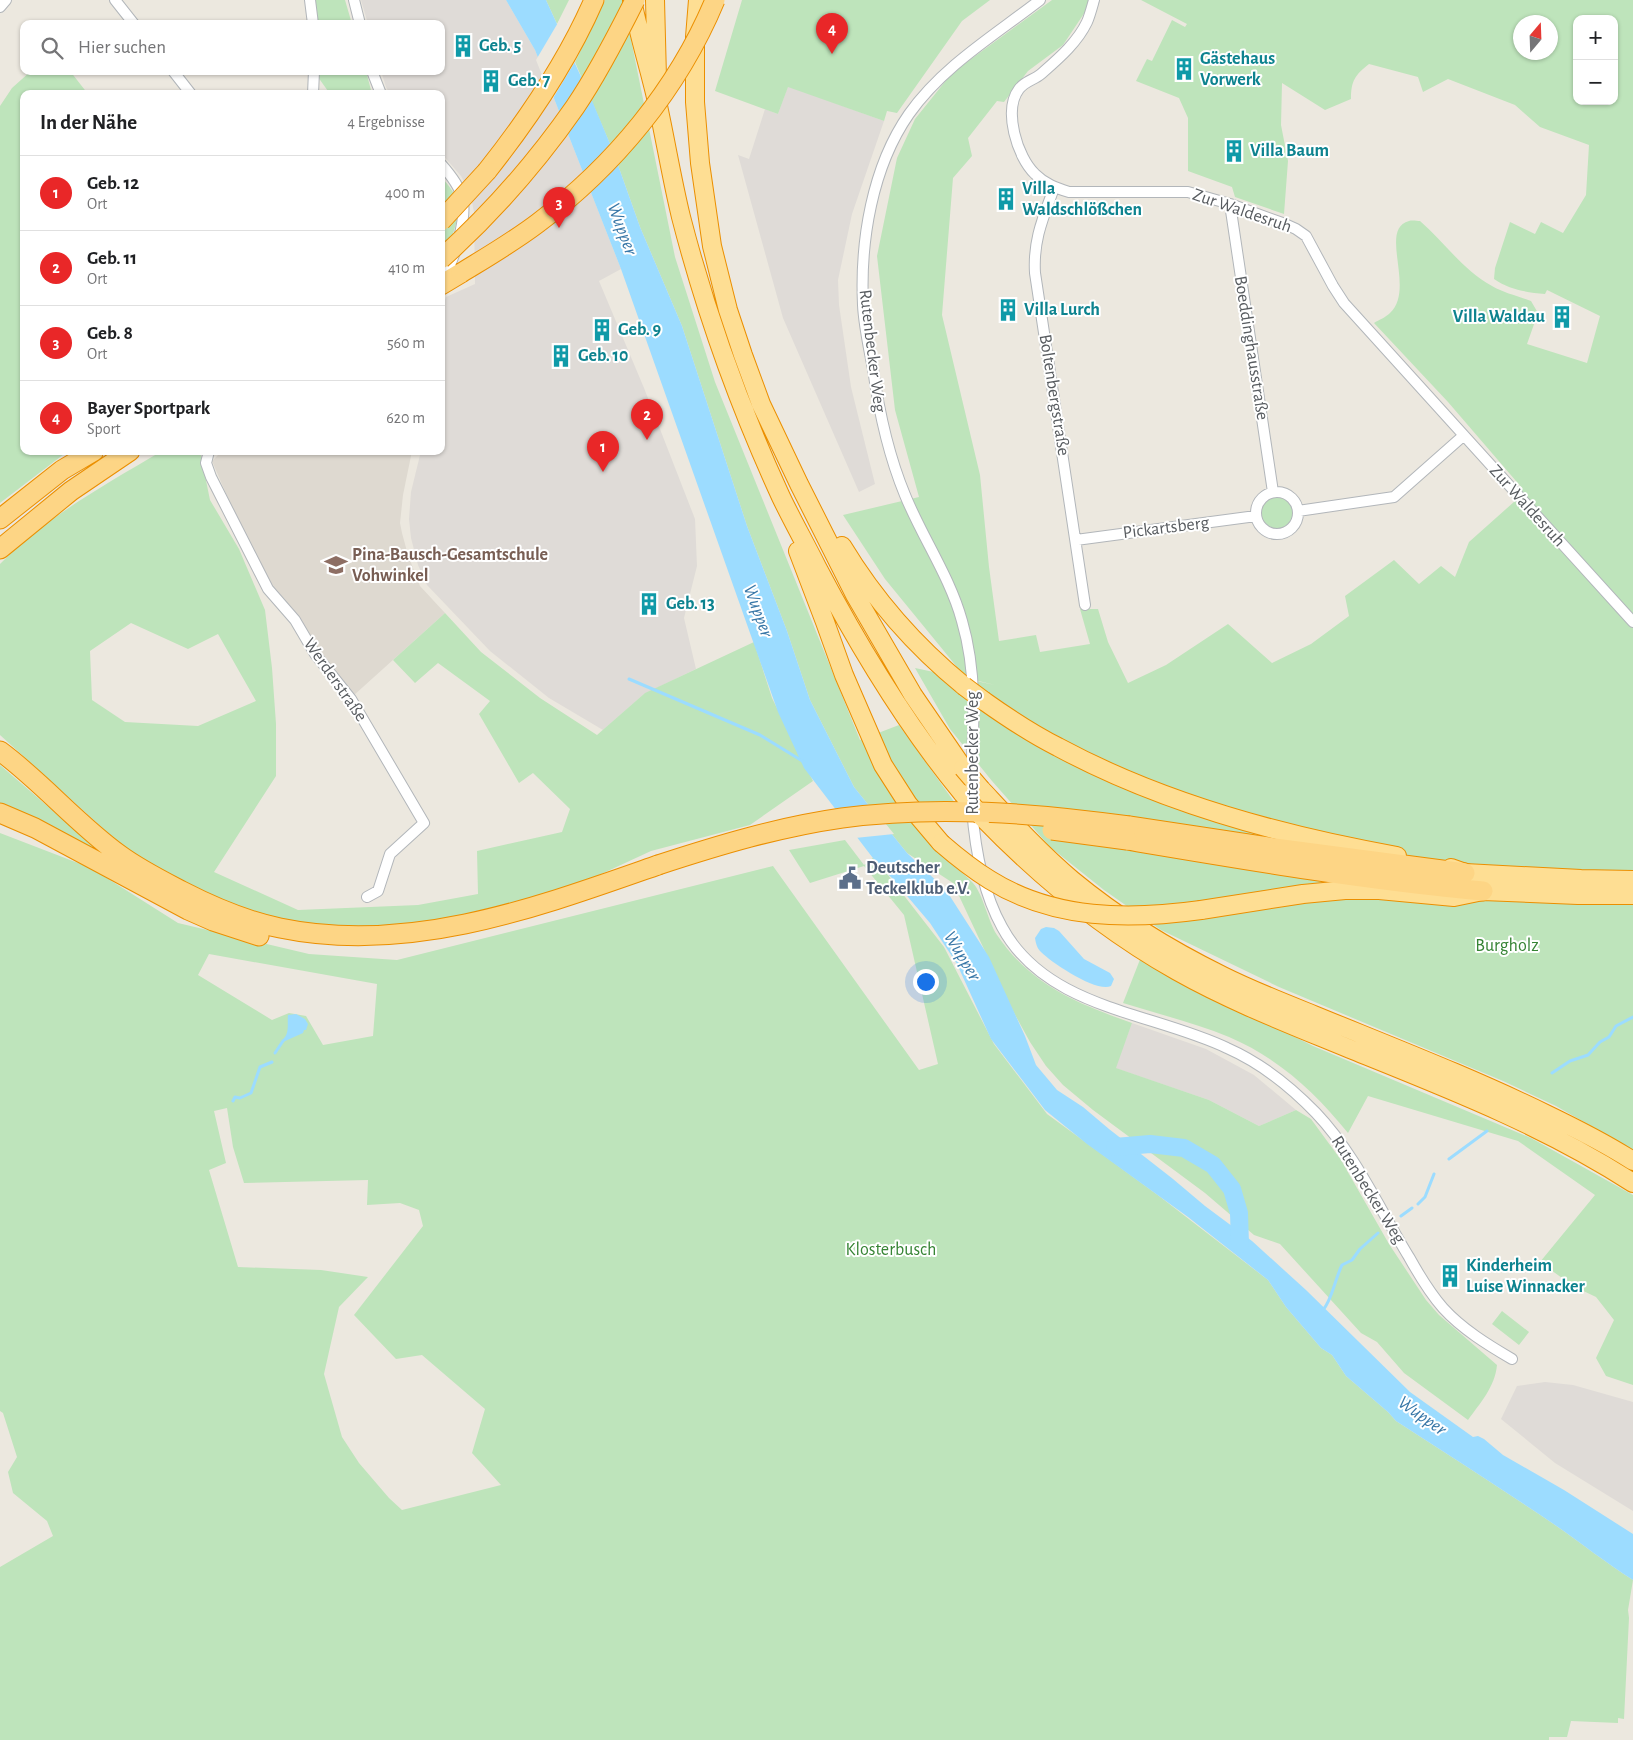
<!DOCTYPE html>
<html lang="de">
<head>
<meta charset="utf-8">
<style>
  body { margin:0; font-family:"Alegreya Sans",sans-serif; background:#f6f6f6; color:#202124 }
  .controls { position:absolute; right:15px; top:15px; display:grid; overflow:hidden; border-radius:10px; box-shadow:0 1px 4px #0004 }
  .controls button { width:45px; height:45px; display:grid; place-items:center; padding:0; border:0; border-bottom:1px solid #e0e0e0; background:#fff; color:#202124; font:25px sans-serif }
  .compass { position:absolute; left:1513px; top:15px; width:45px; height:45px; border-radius:50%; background:#fff; box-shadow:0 1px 4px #0004; rotate:19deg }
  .you { position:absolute; left:925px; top:981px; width:18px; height:18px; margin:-12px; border:4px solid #fff; border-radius:50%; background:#1a73e8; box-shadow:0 0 0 8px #1a73e833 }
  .badge { display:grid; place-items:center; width:32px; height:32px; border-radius:50%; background:#e92728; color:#fff; font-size:16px; font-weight:700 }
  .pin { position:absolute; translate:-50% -41px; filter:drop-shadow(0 1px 2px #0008) }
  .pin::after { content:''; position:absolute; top:26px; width:18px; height:15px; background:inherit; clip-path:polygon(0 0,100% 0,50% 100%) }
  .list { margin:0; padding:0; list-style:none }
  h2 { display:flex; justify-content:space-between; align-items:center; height:65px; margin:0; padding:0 20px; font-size:21px }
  h2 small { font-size:16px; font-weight:400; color:#757577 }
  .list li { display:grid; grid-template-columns:32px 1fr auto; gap:15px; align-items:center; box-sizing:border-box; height:75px; padding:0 20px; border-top:1px solid #e0e0e0 }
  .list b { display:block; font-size:19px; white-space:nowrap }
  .list p { margin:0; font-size:16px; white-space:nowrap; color:#757577 }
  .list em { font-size:16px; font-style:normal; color:#757577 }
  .icon { flex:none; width:28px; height:28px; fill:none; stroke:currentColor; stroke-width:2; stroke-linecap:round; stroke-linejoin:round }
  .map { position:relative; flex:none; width:1633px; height:1740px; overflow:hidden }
  .search { position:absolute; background:#fff; box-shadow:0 1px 4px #0004; left:20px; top:20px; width:425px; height:55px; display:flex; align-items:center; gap:12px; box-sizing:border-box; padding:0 18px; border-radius:10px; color:#757577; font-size:19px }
  .panel { position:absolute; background:#fff; box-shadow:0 1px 4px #0004; left:20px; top:90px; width:425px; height:365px; border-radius:10px }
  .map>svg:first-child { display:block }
</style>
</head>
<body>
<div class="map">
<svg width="1633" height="1740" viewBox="0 0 1633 1740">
  <rect width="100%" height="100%" fill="#ece8df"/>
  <path fill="#dfdbd7" d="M361,0H506L535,50L621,269L599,281L644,388L695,519L697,566L684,618L696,669L644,694L603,730L549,698L490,651L427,585L418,565L411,538L409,519L411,492L421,451H441V311L446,297L475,284L474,212L470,192L461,176L441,153V94H390L386,87L381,71H441V24H368Z
    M788,86L884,121L852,214L838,280L839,305L851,387L875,484L859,492L783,318L738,155L749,159L765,109L778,114Z
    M1132,1023L1206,1049L1254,1075L1296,1110L1259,1126L1209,1100L1115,1068Z
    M1545,1382L1573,1385L1633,1402V1511L1555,1463L1501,1419L1517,1386Z"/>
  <path fill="#ded9d0" d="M222,451H412L403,495L400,523L402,533L408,555L420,586L445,613L353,696L275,592L252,546L242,531L212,461Z"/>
  <path fill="#bee4bb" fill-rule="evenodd" d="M314,0H345L352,24H317Z
    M546,0H569L557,24Z
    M605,0H623L675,257L715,382L860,740L899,725L955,803L901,805C912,820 923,837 936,850C947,862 962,871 973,883C983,894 988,921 997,935C1032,986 1076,1003 1132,1023L1116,1068L1209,1100L1259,1126L1296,1110L1311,1119L1341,1160L1389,1244L1426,1300L1439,1315L1497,1365C1495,1387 1480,1403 1468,1420L1404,1373L1377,1342L1361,1333L1280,1244L1254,1235L1205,1193L1093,1110L1063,1085L1046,1066L1030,1042L1013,1011L953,883L907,853L854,787L810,700L787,631L747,526L682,326L640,227L613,151L575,62Z
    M742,0H990L962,21L897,113L887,111L884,121L788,87L778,114L715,91Z
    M1052,0H1089L1085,12L1063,45L1028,71L1004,102L997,101L968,138L972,156L953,178L942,315L980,475L989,567L999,641L1036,635L1040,652L1090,644L1080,609H1098L1108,642L1128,683L1166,665L1228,624L1272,663L1311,644L1349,616L1345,596L1394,560L1419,584L1441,566L1455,577L1469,542L1515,501L1522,488L1448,402L1374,323C1379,320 1386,317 1390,313C1416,289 1378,229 1409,221C1412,220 1417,221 1420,221C1444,242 1463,270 1492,286C1504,293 1518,296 1531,301L1538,313L1527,344L1587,363L1600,316L1547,290L1545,294C1526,292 1510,290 1494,279L1495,268L1510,222L1535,234L1541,222L1563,233L1586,195L1589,145L1540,127L1515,105L1448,79L1423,92L1418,77L1369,64C1355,75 1351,81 1351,99L1325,110L1282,83L1281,125L1288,161L1284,214L1235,197L1232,187L1188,171V118L1179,98L1136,81L1147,59L1152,61L1172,20L1185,27L1187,24L1141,0H1633V1150L1556,1106L1503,1081L1279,987L1161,930L1104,890L1050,847L992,781L950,729L915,668L995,685L966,678L885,579L843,515L919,497L895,410L877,256L897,158L915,119L952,73ZM1577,19H1614V101H1577ZM1520,22H1550V52H1520Z
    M31,71H70L88,94H24V451H68L0,503V106L12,88Z
    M318,71H366L372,94H330L318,77Z
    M441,176C447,184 458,196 459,206C460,218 446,254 441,267Z
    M162,451H200L210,500L239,549L265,610L272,668L276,724V776L214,872L298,910L418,905L478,894L477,851L562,832L570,809L533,773L519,783L479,714L490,701L438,663L415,683L393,660L445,613L481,652L540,698L597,735L645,693L754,642L772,698L813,781L750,825L651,851L571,888L456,919L361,933L278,922L202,893L155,872L108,833L0,735V564C46,517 106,484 162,451ZM131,623L188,649L218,634L256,701L198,726L125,722L92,700L90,651Z
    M1261 513a16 16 0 1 1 32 0a16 16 0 1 1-32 0Z
    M0,765L111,861L0,808Z
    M0,833L91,868L178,923L309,954L397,960L773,866L919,1070L938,1064L904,915L864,866L810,883L789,850L845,840L864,865L874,857L944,947L994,1044L1047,1114L1159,1196L1268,1280L1286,1307L1321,1348L1332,1355L1346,1376L1388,1412L1396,1421C1449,1455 1503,1490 1555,1525C1581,1543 1606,1563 1633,1580L1628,1610L1629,1618L1624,1719L1618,1718V1723L1571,1721L1567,1737H1549V1740H0V1567L53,1536L47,1521L13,1493L8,1472L17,1457L3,1413L0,1411ZM209,954L377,984L373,1036L323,1045L306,1016L289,1013L272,1020L198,975ZM227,1108L233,1147L244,1183L368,1180L367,1205L400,1203L419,1210L423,1226L354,1315L396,1359L422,1355L485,1409L472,1453L501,1485L402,1510L389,1498L359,1463L342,1437L324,1374L339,1307L368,1277L321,1270L238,1267L209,1170L226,1163L214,1111Z
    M1141,957L1184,981L1313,1046L1531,1138L1633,1195V1385L1606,1376L1596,1358L1614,1320L1596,1297L1573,1286L1540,1262L1595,1195L1518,1141L1368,1096L1348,1133C1315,1092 1278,1058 1229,1037C1195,1023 1158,1014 1123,1003Z
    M1502,1311L1529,1332L1519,1345L1492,1324Z"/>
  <path fill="#9cdcff" d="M506,0H546L593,103L613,151L640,227L682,326L747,526L787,631L810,700L854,787L907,853L946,890L989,957L1025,1036L1036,1065L1057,1090L1083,1107L1109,1129L1173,1179L1205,1206L1252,1241L1306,1290L1410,1392L1473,1437L1478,1436L1484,1439L1503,1455L1564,1490L1633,1534V1580C1606,1563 1581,1543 1555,1525C1503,1490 1449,1455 1396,1421L1388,1412L1346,1376L1332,1355L1321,1348L1286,1307L1268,1280L1188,1217L1087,1144L1045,1110L991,1039L957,964L930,923L891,877L879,866L804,768L778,712L621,269L535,50Z
    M1046,927L1054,928L1059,931L1084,959L1110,973L1114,979L1111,986C1097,993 1052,963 1041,952C1037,948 1036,944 1035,938L1041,929Z
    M296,1014L305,1019L308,1024L306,1030H304L303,1033L283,1042L282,1040C290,1034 287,1024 288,1015Z"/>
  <path fill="#ece8df" d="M559,21L576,60L552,100L536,60Z
    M873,808L894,834L855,838L835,812Z"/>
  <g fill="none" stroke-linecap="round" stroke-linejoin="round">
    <path stroke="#9cdcff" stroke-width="3" d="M629,679L760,735L804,762
      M275,1053L283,1041
      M1552,1073L1570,1061L1588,1055L1600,1042L1609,1037L1616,1026L1633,1017
      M233,1101L235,1097L240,1098L251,1093L260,1067L272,1062
      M1449,1159L1487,1131
      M1418,1204L1425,1197L1434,1174
      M1401,1216L1412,1208
      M1323,1310C1332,1300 1335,1279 1342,1265L1352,1260L1360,1249L1378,1233"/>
    <path stroke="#9cdcff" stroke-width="18" d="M1115,1147L1150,1144L1184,1148L1213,1165L1232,1189L1239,1213L1240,1244"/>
    <defs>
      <path id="minor" d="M115,0L134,24
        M310,0L313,24
        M354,0L360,24
        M1094,0C1092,7 1090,15 1087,22C1077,43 1058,59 1041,74C1034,80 1025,81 1019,89C1003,110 1017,157 1035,174C1045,184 1056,188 1069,192H1188L1230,204L1285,224L1296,229L1306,236L1333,286L1344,303L1633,622
        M0,7L6,0
        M173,71L191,94
        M372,71L381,94
        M313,94L314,71
        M441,164C465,191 468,203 459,238
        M1054,188C1043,218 1033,240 1035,273L1085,605
        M1230,204L1273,492
        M441,276L448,271L455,252
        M209,451L206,463L211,477L268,589L295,620L315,654L351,699L424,823L390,854L378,891L367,897
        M1256 513a21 21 0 1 1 42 0a21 21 0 1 1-42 0Z
        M1298,511L1394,497L1463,436
        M1076,540L1256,516
        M971,777C974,724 977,672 962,621C950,577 922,537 905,495C888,454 879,412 873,369C869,348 864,326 863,305C860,241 872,167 909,114C943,66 995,35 1040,0
        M972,808C975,849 982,891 1002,927C1046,1009 1152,1012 1227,1048C1261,1063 1290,1086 1316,1113C1355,1154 1379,1208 1409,1257C1419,1275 1429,1292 1443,1308C1462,1329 1488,1345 1512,1359"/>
      <path id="trunk" d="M632,0C639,36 650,70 658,106C666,143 672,180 681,217C705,310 741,410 781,497C792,520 805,543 817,567C859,647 905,724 963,794
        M655,0L657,77
        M698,0L695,37V102L700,163L712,246L728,310L743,355L761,404L799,484L855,595L913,695L963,768
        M842,546C874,599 915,646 964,686
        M798,551L825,622L844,675L883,765L908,804L941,843
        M984,701C1008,718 1032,734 1058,747C1160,802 1284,836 1397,856
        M981,789C1010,820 1039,852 1072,880C1118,918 1170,950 1223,976C1253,991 1284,1003 1314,1015C1392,1047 1470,1077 1546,1114C1575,1128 1605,1143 1633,1161
        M982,817C1041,878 1104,930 1177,971C1232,1002 1292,1025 1350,1049C1447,1088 1545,1126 1633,1183
        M1451,868L1465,873L1581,879L1633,880
        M1201,910L1303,894L1345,890H1379L1454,897L1483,891L1578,895H1633"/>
      <path id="motorway" d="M487,171C529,118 567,62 594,0
        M441,285L461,273
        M0,519L62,470L94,451
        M0,549L71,491L130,451
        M0,751C42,782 77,824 120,855C139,869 161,880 182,891C213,907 246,921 280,928C410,955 538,907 658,865
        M0,813L35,828L188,910L213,921L259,936
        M1129,826L1268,847L1465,873
        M1127,840C1246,860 1363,880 1483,891"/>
    </defs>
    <use href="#minor" stroke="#b2b6ba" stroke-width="12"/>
    <use href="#trunk" stroke="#eb8f00" stroke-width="20"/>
    <use href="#motorway" stroke="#eb8f00" stroke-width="21"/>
    <use href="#minor" stroke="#fff" stroke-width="10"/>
    <use href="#trunk" stroke="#fede93" stroke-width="18"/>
    <use href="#motorway" stroke="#fdd585" stroke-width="19"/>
    <defs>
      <path id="trunk-bridge" d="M964,686L984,701
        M963,768L981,789
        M963,794L982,817
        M941,843C956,856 972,869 990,880C1054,920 1129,920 1201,910"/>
      <path id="motorway-bridge" d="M441,221L487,171
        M441,259C492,213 536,163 575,107C598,73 617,36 635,0
        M461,273C487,257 513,242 538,223C614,166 678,89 715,0
        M1052,830L1127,840
        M658,865C719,845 779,827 842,818C937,805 1035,813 1129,826"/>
    </defs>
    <use href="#trunk-bridge" stroke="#eb8f00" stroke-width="20" stroke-linecap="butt"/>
    <use href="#motorway-bridge" stroke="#eb8f00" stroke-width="21" stroke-linecap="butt"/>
    <use href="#trunk-bridge" stroke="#fede93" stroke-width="18"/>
    <use href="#motorway-bridge" stroke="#fdd585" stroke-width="19"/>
  </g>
  <defs>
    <symbol id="building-bare" viewBox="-9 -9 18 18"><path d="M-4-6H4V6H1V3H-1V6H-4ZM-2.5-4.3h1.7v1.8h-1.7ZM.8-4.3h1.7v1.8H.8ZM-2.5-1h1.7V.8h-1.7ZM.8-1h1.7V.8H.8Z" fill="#0f9aa8" stroke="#fff" stroke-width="2.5" paint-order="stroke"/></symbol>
    <symbol id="school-bare" viewBox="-9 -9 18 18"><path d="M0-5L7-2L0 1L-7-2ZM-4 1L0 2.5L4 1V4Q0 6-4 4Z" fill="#8d6e63" stroke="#fff" stroke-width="2.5" paint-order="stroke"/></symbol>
    <symbol id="civic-bare" viewBox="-9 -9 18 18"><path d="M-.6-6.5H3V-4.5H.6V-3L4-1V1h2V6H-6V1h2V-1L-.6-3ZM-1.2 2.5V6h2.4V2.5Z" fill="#5c6f8a" stroke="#fff" stroke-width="2.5" paint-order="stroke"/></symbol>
  </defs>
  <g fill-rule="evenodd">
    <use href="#building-bare" x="447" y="30" width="32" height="32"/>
    <use href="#building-bare" x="1168" y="53" width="32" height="32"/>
    <use href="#building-bare" x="475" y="65" width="32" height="32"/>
    <use href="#building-bare" x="1218" y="135" width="32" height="32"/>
    <use href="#building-bare" x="990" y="183" width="32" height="32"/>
    <use href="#building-bare" x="992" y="294" width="32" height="32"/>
    <use href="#building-bare" x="1546" y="301" width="32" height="32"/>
    <use href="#building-bare" x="586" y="314" width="32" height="32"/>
    <use href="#building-bare" x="545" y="340" width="32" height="32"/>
    <use href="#school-bare" x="320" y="549" width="32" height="32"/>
    <use href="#building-bare" x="633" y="588" width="32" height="32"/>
    <use href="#civic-bare" x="834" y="862" width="32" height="32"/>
    <use href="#building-bare" x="1434" y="1260" width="32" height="32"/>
  </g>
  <g text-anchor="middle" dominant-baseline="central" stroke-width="4" stroke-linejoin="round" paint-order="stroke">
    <g font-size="18" font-weight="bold" fill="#0d838f" stroke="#fff" text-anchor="start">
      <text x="479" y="46">Geb. 5</text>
      <text x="1200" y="59">Gästehaus<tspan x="1200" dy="21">Vorwerk</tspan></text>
      <text x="508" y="81">Geb. 7</text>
      <text x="1250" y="151">Villa Baum</text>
      <text x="1022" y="189">Villa<tspan x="1022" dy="21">Waldschlößchen</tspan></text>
      <text x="1024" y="310">Villa Lurch</text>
      <text x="1545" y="317" text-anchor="end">Villa Waldau</text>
      <text x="618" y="330">Geb. 9</text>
      <text x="578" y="356">Geb. 10</text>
      <text x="666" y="604">Geb. 13</text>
      <text x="1466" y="1266">Kinderheim<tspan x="1466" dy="21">Luise Winnacker</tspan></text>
    </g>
    <g font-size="18" fill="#585c60" stroke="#fff">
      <text transform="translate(1242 211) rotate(19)">Zur Waldesruh</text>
      <text transform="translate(1251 348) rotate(81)">Boeddinghausstraße</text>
      <text transform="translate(872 351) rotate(83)">Rutenbecker Weg</text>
      <text transform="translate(1054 395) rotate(81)">Boltenbergstraße</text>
      <text transform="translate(1527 506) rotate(48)">Zur Waldesruh</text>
      <text transform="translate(1166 528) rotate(-7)">Pickartsberg</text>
      <text transform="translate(335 680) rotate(55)">Werderstraße</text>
      <text transform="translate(973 753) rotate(-90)">Rutenbecker Weg</text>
      <text transform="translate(1368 1190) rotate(58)">Rutenbecker Weg</text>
    </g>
    <g font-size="18" font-weight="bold" fill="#785e54" stroke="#fff" text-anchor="start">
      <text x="352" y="555">Pina-Bausch-Gesamtschule<tspan x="352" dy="21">Vohwinkel</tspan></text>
    </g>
    <g font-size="18" font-weight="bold" fill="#4e5e75" stroke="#fff" text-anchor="start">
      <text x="866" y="868">Deutscher<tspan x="866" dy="21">Teckelklub e.V.</tspan></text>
    </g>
    <g font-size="18" fill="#368434" stroke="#fff">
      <text x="1507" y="946">Burgholz</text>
      <text x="891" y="1250">Klosterbusch</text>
    </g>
    <g font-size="19" font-style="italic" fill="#3877a7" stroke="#fff">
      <text transform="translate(622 229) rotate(69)">Wupper</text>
      <text transform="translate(758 611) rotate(70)">Wupper</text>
      <text transform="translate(962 956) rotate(59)">Wupper</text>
      <text transform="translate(1422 1416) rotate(35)">Wupper</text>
    </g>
  </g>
</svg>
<div class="controls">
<button>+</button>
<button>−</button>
</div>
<svg class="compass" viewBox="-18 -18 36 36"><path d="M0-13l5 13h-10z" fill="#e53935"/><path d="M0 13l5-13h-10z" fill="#757577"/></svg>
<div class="you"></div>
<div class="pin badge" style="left:603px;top:472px">1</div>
<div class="pin badge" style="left:647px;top:440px">2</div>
<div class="pin badge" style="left:559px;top:228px">3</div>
<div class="pin badge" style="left:832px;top:54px">4</div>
<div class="search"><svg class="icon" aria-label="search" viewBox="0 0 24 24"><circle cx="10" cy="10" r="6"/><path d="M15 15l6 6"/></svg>Hier suchen</div>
<section class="panel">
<h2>In der Nähe<small>4 Ergebnisse</small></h2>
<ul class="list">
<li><span class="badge">1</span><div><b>Geb. 12</b><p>Ort</p></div><em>400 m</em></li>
<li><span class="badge">2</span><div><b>Geb. 11</b><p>Ort</p></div><em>410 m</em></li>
<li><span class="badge">3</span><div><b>Geb. 8</b><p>Ort</p></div><em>560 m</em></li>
<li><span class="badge">4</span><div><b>Bayer Sportpark</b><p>Sport</p></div><em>620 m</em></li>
</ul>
</section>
</div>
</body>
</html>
